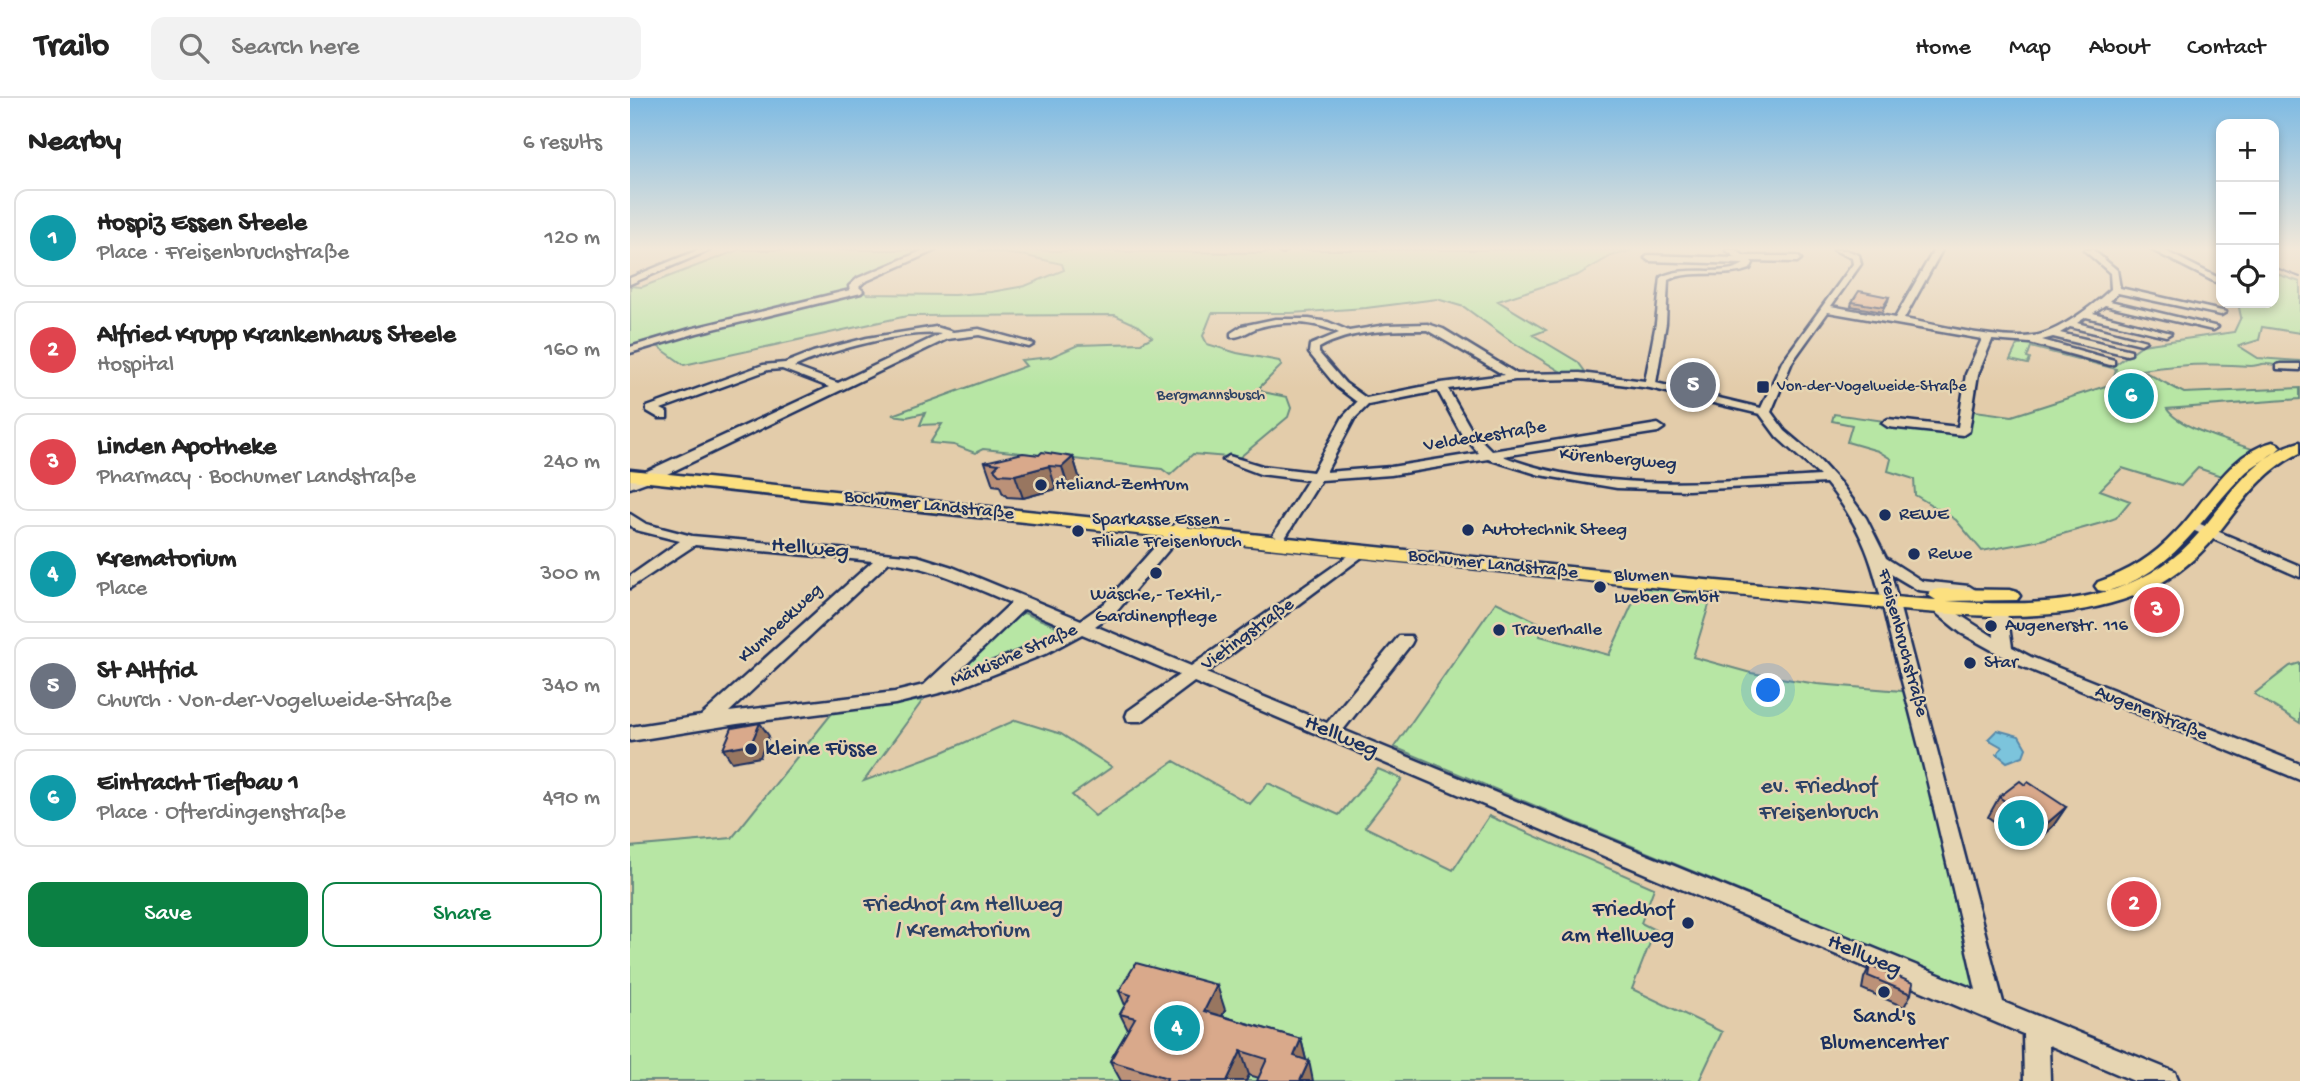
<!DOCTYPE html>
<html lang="en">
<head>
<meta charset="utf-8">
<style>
  body { margin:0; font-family:"Gochi Hand",sans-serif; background:#f2f2f2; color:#222 }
  .controls { position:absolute; right:21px; top:21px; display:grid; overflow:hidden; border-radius:14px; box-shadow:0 4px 10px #0003 }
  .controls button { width:63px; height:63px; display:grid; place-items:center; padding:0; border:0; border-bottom:2px solid #e0e0e0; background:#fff; color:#222; font:35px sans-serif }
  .you { position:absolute; left:1139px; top:593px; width:24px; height:24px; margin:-18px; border:5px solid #fff; border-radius:50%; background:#1a73e8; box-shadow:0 0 0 10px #1a73e833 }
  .badge { display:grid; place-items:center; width:46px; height:46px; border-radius:50%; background:#0b8043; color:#fff; font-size:23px; font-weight:700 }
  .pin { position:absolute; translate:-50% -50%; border:4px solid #fff; box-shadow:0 2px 7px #0006 }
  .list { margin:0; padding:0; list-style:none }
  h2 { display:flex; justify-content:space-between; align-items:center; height:91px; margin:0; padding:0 28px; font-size:30px }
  h2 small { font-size:23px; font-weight:400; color:#767676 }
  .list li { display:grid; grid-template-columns:46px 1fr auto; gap:21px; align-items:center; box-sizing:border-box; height:98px; margin:0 14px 14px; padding:0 14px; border:2px solid #e0e0e0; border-radius:14px }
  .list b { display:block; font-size:26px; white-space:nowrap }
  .list p { margin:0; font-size:23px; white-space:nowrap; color:#767676 }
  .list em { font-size:23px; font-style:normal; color:#767676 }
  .actions { display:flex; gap:14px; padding:21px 28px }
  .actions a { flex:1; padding:16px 0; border:2px solid #0b8043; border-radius:14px; text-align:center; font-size:24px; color:#0b8043 }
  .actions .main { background:#0b8043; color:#fff }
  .icon { flex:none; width:38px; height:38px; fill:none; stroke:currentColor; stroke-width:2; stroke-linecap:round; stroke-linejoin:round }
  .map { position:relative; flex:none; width:1670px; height:983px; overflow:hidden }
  header { display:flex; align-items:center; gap:42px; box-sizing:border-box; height:98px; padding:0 35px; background:#fff; border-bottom:2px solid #e0e0e0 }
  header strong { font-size:33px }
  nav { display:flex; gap:38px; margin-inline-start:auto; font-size:24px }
  .search { width:490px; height:63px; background:#f2f2f2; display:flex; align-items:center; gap:18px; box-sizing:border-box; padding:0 24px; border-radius:14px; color:#767676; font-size:26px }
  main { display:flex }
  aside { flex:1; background:#fff }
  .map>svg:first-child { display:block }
</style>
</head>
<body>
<header>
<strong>Trailo</strong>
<div class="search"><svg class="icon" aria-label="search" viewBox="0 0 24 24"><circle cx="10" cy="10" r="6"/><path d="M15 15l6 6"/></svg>Search here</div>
<nav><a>Home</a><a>Map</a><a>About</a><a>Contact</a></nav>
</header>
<main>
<aside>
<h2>Nearby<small>6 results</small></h2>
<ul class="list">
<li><span class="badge" style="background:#0f9aa8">1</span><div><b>Hospiz Essen Steele</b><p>Place · Freisenbruchstraße</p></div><em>120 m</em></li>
<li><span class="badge" style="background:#e0444e">2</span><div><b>Alfried Krupp Krankenhaus Steele</b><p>Hospital</p></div><em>160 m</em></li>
<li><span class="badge" style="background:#e0444e">3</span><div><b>Linden Apotheke</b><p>Pharmacy · Bochumer Landstraße</p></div><em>240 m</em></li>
<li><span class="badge" style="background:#0f9aa8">4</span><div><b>Krematorium</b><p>Place</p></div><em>300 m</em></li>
<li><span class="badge" style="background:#6b7280">5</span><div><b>St Altfrid</b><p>Church · Von-der-Vogelweide-Straße</p></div><em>340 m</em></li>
<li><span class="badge" style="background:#0f9aa8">6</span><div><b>Eintracht Tiefbau 1</b><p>Place · Ofterdingenstraße</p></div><em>490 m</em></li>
</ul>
<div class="actions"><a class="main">Save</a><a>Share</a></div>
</aside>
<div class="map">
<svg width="1670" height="983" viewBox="0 0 1670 983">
  <rect width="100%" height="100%" fill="#e3ccaa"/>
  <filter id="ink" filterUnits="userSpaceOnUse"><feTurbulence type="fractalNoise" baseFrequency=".0143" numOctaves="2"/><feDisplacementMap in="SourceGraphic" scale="14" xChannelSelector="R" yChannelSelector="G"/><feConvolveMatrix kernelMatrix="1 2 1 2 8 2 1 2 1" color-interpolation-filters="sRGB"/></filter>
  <g filter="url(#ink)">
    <path fill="#b7e6a4" stroke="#698a81" stroke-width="2" d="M108,152H306L235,181L227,190L237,196L324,197L361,194L395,188L434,172L432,166L397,158L348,152L629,155L654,152H1003L981,158L948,177L868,203L916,232L903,237L948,264L959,279L938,278L881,243L834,209L807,201L736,210L661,215H582L573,238L577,246L607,255L649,263L652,267L629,290L633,294L657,299L661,310L658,319L609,360L563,356L540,377L532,371L373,353L353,351L345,355L324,347L300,345L312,326L290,327L295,315L277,319L262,317L396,268L391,262L421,259L448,247L511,245L522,239L509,228L485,217L277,218L54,267L23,245L0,252V188L12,189Z
      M1644,175L1670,184V235L1632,229L1629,242L1609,248L1628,260L1670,263V270C1658,270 1649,267 1637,266C1632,265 1626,268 1621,268C1583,265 1548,266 1511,272L1554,295L1670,290V301L1537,311C1549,331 1609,346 1631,354L1600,381L1568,370L1551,388L1492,370L1470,392L1500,403L1486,420L1475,424L1411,442L1352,453L1326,422L1285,397L1284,381L1258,373L1261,361L1248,353L1217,344L1222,327L1202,323L1204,316L1334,334L1338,312L1382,318L1482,286L1486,271L1401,249L1397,260L1400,261L1398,266L1380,262L1387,247H1392L1376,242L1403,245L1485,267L1512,247L1604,234L1611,219L1608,205H1644Z
      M1011,487L1083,494L1063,559L1121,575L1187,586L1284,594L1361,910L1122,798L764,649L866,504L914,527L910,538L979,557Z
      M394,515L429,529L427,535L327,579L322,576L382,519Z
      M1670,565V625L1624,596L1660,568Z
      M293,602L234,683L313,654L386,622L431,636L482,669L442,697L465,718L544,663L620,706L638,685L709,717L748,671L772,681L735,729L823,772L859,718L1024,790L1011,825L1025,832L1002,891L1092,934L1069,983H0V749L102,740L203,614Z"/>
    <path fill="#7cc4dc" stroke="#58a" stroke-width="2" d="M1367,632L1389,638L1396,650L1393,658L1377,664L1367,656L1372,649L1358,641Z"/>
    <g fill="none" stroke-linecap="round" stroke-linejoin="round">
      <defs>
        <path id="minor" d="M68,152H80L0,186V180Z
          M294,152H306L234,184L229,189L233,193L231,195L67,235L0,255V249L60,231L220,192L219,188L228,180Z
          M657,152L652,155L648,153V152Z
          M1096,152H1106L1114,158H1167L1171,161L1167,164L1121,163L1123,165L1120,171C1093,181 1063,170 1038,182L1036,225L1026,285L1131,310L1152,264L1223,166L1222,160L1204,152H1216L1229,157L1231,166L1201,208L1265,220L1304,152H1312L1274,221C1307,227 1371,243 1403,238C1427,235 1463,208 1481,191L1480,175L1454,152H1463L1487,172L1490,190L1596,214L1591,217L1488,195L1480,203L1588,229L1583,232L1475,207L1463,215L1541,235L1536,238L1456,219L1447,225L1516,243L1511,246L1440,229L1430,235L1501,252V256L1497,257L1423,239L1412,242L1484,262V266L1480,267L1400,245L1362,242L1348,276L1339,333L1333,337L1258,329L1252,325L1258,321L1328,329L1336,276L1352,241L1198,214L1162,264L1141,314L1155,333L1188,361L1211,386L1236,420L1256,460L1292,483L1339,488L1347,493L1339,498L1288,492L1261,476L1373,904L1545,974L1549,983H1504L1419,947L1420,983H1394L1393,936L564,584L512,623H498L496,618L498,613L549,577L452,536L415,556L329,590L265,606L107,626L0,643V629L71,618L243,463L65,447L0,490V478L50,443L6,432L0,427V416L16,426L62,438L287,458L322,469L451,522L475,505L547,424H557L559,427L557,430L487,513L465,528L561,568L731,449L738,453L736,456L576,575L697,625L769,538H781L783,542L781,546L713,632L1346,892C1321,782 1296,671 1266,561C1247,491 1245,444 1196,385L1058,392L987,390L910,377L858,361L761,377L691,382L655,440L650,441L643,437L678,382L630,376L593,362L599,358L632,368L683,374L713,319L727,304L707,289L679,255L680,247L709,235C685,223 651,222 627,230C618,233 611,240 601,239V235L612,228L645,221H679L698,224L719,233L756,227L798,226L813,231L887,276L950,275L1015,283L1026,225L1031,179C1058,166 1092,180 1114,166L1019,163L1015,160L1019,157L1106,160ZM797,232L874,277L811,285L736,300L715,285L689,255V250C720,232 761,232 797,232ZM950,281L1020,290L1130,316L1147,339L1190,378C1092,384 966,396 873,358L1028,334L1034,330L1028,326L862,353L842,333L818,291L885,282ZM808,293L831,335L849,355L761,369L696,374L724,321L738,307ZM259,464C303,469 340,488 381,505L294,587L265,594L99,614ZM394,511L438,530L403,548L323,579Z
          M1522,152H1533L1591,181V187Z
          M306,229L323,234L349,231L404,246L399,249L349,237L317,241L35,377L0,390V381L199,289L152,271L138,272L31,311L37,314V320H29L17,313V309L133,267L155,265L183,254L237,240ZM311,236L208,285L164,269C197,253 275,232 311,236Z
          M1651,266H1670V272L1647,271V267Z
          M1563,423L1670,468V479L1558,430L1556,427L1558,424Z
          M1311,505L1364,539L1362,511L1370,506L1376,507L1382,549L1401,559L1670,666V682L1389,567L1331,535L1305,514L1303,510L1305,506Z"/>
        <path id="major" d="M1643,344L1648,346L1651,349C1640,360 1623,366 1612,378C1574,416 1551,462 1499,485C1489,490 1479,495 1468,492L1465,488L1468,484C1498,474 1524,458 1545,435C1575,405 1599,355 1643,344Z
          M1670,344V355C1628,375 1608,412 1579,446C1555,472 1525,492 1492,502C1414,527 1329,517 1249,510C1177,504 1105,497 1032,490C688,457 344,418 0,382V372L998,475L1276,500L1306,502L1298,497L1301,493L1308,491L1380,492L1387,494L1390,498L1387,502L1317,503C1406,509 1506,509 1569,435C1598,401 1623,356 1670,344Z"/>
      </defs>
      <use href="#minor" stroke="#1b2f5e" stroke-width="5"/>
      <use href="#major" stroke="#1b2f5e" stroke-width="5"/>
      <use href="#minor" fill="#e6d5b2" fill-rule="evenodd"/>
      <use href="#major" fill="#fce080" fill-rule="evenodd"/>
      <path stroke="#1b2f5e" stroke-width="2" d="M1644,169L1670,179"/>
    </g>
    <path fill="#bb9178" stroke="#1b2f5e" stroke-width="2" d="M1259,199L1258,203L1252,214L1221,208L1222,204Z
      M443,359L450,382L439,392L426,391L393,400L377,399L372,394L370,388L363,387L355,364Z
      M1369,699L1436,709L1423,728L1403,746L1397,742L1394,745L1358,719Z
      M1240,867L1281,896L1274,909L1232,891L1234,880Z
      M489,893L595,912L592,918L671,941L676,962L629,980L619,977L616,983H491L480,963L498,932L490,916L495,907Z"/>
    <path fill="#987661" stroke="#1b2f5e" stroke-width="2" d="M443,359L450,382L439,392L432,369Z
      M419,368L426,391L393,400L385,377Z
      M130,625L139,638L130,659L102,664L93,651Z
      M1436,709L1423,728L1403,746L1415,727Z
      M1409,722L1397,742L1394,745L1406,725Z
      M587,887L595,912L582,938L574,913Z
      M671,941L677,966L664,958Z
      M611,953L619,977L616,983H597Z
      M679,963L683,983H670Z"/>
    <path fill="#d9a98b" stroke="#1b2f5e" stroke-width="2" d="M1229,193L1259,199L1253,209L1222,204Z
      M412,354L443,359L432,369L419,368L385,377L369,376L364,371L369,366L355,364L393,355L409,357Z
      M130,625L121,646L93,651L102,630Z
      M1390,683L1395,687L1398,684L1436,709L1415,727L1409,722L1406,725L1369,699Z
      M506,865L587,887L574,913L671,941L664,958L679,963L670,983H627L637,961L611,953L597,983H536L537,980L480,963L505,920L490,916L501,897L489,893Z
      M1240,867L1283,885L1281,896L1238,878Z"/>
  </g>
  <linearGradient id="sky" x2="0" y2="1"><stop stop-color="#7dbae3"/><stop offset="0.52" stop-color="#f2e8d9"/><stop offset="1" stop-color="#f2e8d9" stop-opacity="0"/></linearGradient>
  <rect width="1670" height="290" fill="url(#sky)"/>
  <g fill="#1b2f5e" stroke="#e6d5b2" stroke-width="2.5">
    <rect x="1126" y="282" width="14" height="14" rx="3.5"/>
    <circle cx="411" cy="387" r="7"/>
    <circle cx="1255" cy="417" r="7"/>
    <circle cx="838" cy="432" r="7"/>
    <circle cx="448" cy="433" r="7"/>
    <circle cx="1284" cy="456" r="7"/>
    <circle cx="526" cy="475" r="7"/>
    <circle cx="970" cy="489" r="7"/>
    <circle cx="1361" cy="528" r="7"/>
    <circle cx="869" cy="532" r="7"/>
    <circle cx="1340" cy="565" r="7"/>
    <circle cx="121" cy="651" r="7"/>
    <circle cx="1058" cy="825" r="7"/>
    <circle cx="1254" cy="894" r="7"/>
  </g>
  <g text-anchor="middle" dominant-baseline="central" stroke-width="5" stroke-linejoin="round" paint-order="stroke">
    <g font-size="16" fill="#1b2f5e" stroke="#e6d5b2" text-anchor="start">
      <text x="1147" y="289">Von-der-Vogelweide-Straße</text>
    </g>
    <g font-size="16" fill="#2b4165" stroke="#e6d5b2">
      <text x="581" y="298">Bergmannsbusch</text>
    </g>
    <g font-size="19" fill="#1b2f5e" stroke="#e6d5b2">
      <text transform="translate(855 339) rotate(-9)">Veldeckestraße</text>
      <text transform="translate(988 362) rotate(5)">Kürenbergweg</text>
      <text transform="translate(299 408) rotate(6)">Bochumer Landstraße</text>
      <text transform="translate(863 467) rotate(6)">Bochumer Landstraße</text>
      <text transform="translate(151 526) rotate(-43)">Klumbeckweg</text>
      <text transform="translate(618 537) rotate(-36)">Vietingstraße</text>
      <text transform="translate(1272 545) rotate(75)">Freisenbruchstraße</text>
      <text transform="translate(384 558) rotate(-23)">Märkische Straße</text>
      <text transform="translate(1521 616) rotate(22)">Augenerstraße</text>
    </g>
    <g font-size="19" fill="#1b2f5e" stroke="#e6d5b2" text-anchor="start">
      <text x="425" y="387">Heliand-Zentrum</text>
      <text x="1269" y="417">REWE</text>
      <text x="462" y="422">Sparkasse Essen -<tspan x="462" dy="22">Filiale Freisenbruch</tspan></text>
      <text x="852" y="432">Autotechnik Steeg</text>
      <text x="1298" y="456">Rewe</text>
      <text x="984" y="478">Blumen<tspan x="984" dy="22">Lueben GmbH</tspan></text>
      <text x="526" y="497" text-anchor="middle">Wäsche,- Textil,-<tspan x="526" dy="22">Gardinenpflege</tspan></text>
      <text x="1375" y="528">Augenerstr. 116</text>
      <text x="883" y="532">Trauerhalle</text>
      <text x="1354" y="565">Star</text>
    </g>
    <g font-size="23" fill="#1b2f5e" stroke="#e6d5b2">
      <text transform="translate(180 451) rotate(5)">Hellweg</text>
      <text transform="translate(711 639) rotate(23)">Hellweg</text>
      <text transform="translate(1234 858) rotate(23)">Hellweg</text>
    </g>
    <g font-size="23" fill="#1b2f5e" stroke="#e6d5b2" text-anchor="start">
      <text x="135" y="651">kleine Füsse</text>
      <text x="1044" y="812" text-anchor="end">Friedhof<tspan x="1044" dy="26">am Hellweg</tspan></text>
      <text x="1254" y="919" text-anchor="middle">Sand's<tspan x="1254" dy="26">Blumencenter</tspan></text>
    </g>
    <g font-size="23" fill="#2b4165" stroke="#e6d5b2">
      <text x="1189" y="689">ev. Friedhof<tspan x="1189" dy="26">Freisenbruch</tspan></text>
      <text x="333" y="807">Friedhof am Hellweg<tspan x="333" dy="26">/ Krematorium</tspan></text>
    </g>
  </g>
</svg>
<div class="controls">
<button>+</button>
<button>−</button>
<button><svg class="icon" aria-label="locate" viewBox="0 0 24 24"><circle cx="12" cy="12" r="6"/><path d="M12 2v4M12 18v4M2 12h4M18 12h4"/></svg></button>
</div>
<div class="you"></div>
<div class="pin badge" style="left:1391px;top:725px;background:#0f9aa8">1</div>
<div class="pin badge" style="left:1504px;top:806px;background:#e0444e">2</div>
<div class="pin badge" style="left:1527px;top:512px;background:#e0444e">3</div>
<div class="pin badge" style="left:547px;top:930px;background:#0f9aa8">4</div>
<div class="pin badge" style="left:1063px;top:287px;background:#6b7280">5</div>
<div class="pin badge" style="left:1501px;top:298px;background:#0f9aa8">6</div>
</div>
</main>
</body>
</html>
